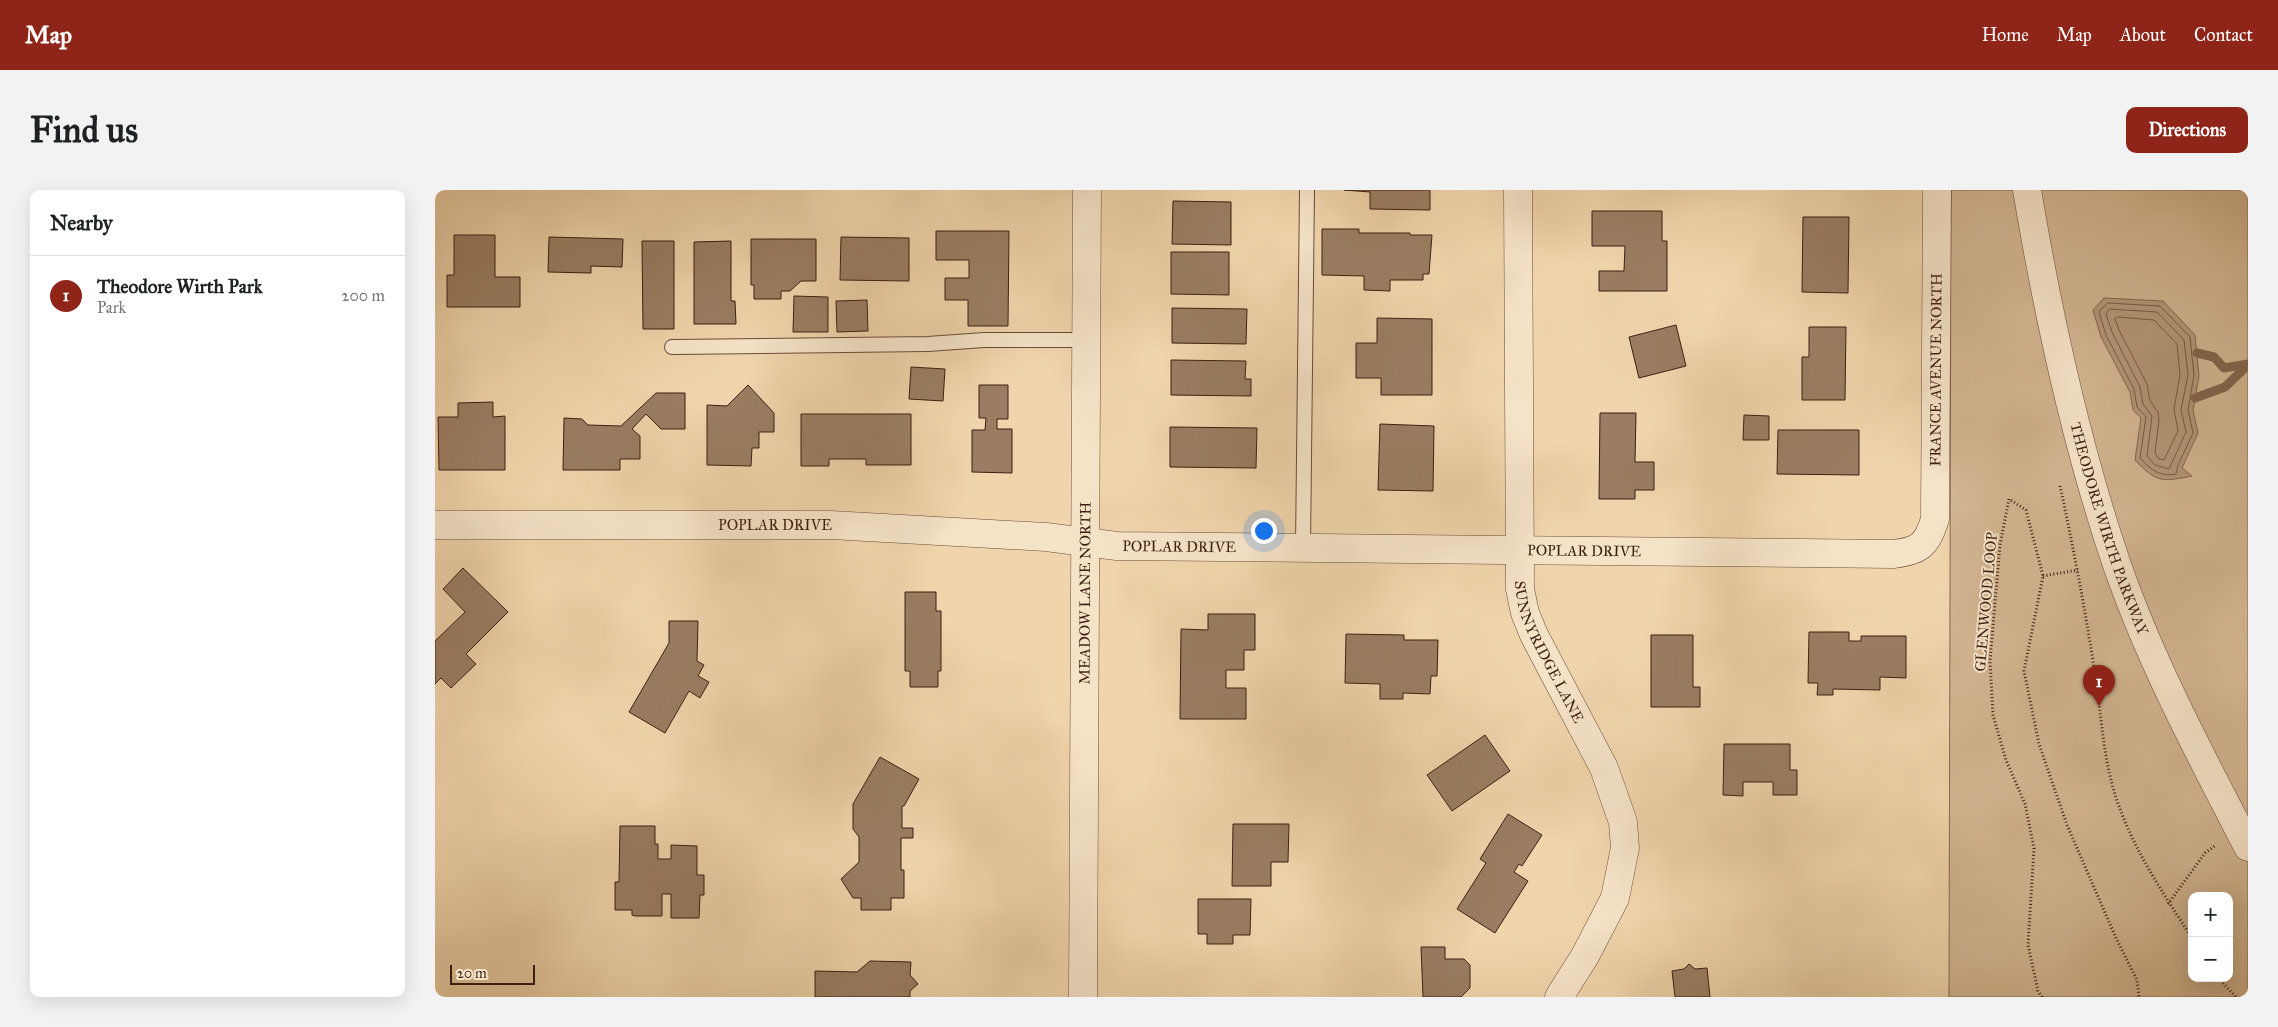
<!DOCTYPE html>
<html lang="en">
<head>
<meta charset="utf-8">
<style>
  body { margin:0; font-family:"IM FELL Great Primer",serif; background:#f2f2f2; color:#202124 }
  .controls { position:absolute; right:15px; bottom:15px; display:grid; overflow:hidden; border-radius:10px; box-shadow:0 5px 20px #0002 }
  .controls button { width:45px; height:45px; display:grid; place-items:center; padding:0; border:0; border-bottom:1px solid #e0e0e0; background:#fff; color:#202124; font:25px sans-serif }
  .scale { position:absolute; left:15px; bottom:12px; width:85px; box-sizing:border-box; padding-left:5px; border:2px solid #3d1f13; border-top:0; font-size:14px; line-height:18px; white-space:nowrap; color:#3d1f13; -webkit-text-stroke:4px #f5e3c8; paint-order:stroke }
  .you { position:absolute; left:828px; top:340px; width:18px; height:18px; margin:-12px; border:4px solid #fff; border-radius:50%; background:#1a73e8; box-shadow:0 0 0 8px #1a73e833 }
  .badge { display:grid; place-items:center; width:32px; height:32px; border-radius:50%; background:#8f2418; color:#fff; font-size:16px; font-weight:700 }
  .pin { position:absolute; translate:-50% -41px; filter:drop-shadow(0 1px 2px #0008) }
  .pin::after { content:''; position:absolute; top:26px; width:18px; height:15px; background:inherit; clip-path:polygon(0 0,100% 0,50% 100%) }
  .list { margin:0; padding:0; list-style:none }
  h2 { display:flex; justify-content:space-between; align-items:center; height:65px; margin:0; padding:0 20px; font-size:21px }
  h2 small { font-size:16px; font-weight:400; color:#757577 }
  .list li { display:grid; grid-template-columns:32px 1fr auto; gap:15px; align-items:center; box-sizing:border-box; height:80px; padding:0 20px; border-top:1px solid #e0e0e0 }
  .list b { display:block; font-size:19px; white-space:nowrap }
  .list p { margin:0; font-size:16px; white-space:nowrap; color:#757577 }
  .list em { font-size:16px; font-style:normal; color:#757577 }
  .map { position:relative; flex:none; width:1813px; height:807px; overflow:hidden; border-radius:10px }
  header { display:flex; align-items:center; gap:30px; box-sizing:border-box; height:70px; padding:0 25px; background:#8f2418; color:#fff }
  header strong { font-size:24px }
  nav { display:flex; gap:28px; margin-inline-start:auto; font-size:18px }
  .intro { display:flex; align-items:center; justify-content:space-between; box-sizing:border-box; height:120px; padding:0 30px }
  h1 { margin:0; font-size:35px }
  .button { padding:12px 22px; border-radius:10px; background:#8f2418; color:#fff; font-size:18px; font-weight:700 }
  main { display:flex; gap:30px; padding:0 30px }
  aside { flex:1; background:#fff; border-radius:10px; box-shadow:0 5px 20px #0002 }
  .map>svg:first-child { display:block }
</style>
</head>
<body>
<header>
<strong>Map</strong>
<nav><a>Home</a><a>Map</a><a>About</a><a>Contact</a></nav>
</header>
<div class="intro"><h1>Find us</h1><a class="button">Directions</a></div>
<main>
<aside>
<h2>Nearby<small></small></h2>
<ul class="list">
<li><span class="badge">1</span><div><b>Theodore Wirth Park</b><p>Park</p></div><em>200 m</em></li>
</ul>
</aside>
<div class="map">
<svg width="1813" height="807" viewBox="0 0 1813 807">
  <rect width="100%" height="100%" fill="#f0d4ab"/>
  <filter id="stains"><feTurbulence type="fractalNoise" baseFrequency=".004" numOctaves="4"/><feColorMatrix values="0 0 0 0 .2 0 0 0 0 .09 0 0 0 0 .02 0 0 0 .5 -.17"/></filter>
  <radialGradient id="worn" r=".72"><stop offset=".6" stop-color="#630" stop-opacity="0"/><stop offset="1" stop-color="#630" stop-opacity=".3"/></radialGradient>
  <path fill="#d2b591" stroke="#886a52" fill-rule="evenodd" d="M1516,0H1813V807H1514ZM1757,706H1794V788H1757Z"/>
  <path fill="#b39677" stroke="#84664f" d="M1669,108L1728,111L1760,145L1764,186L1758,220L1763,243L1747,278L1757,286C1727,292 1722,293 1700,270L1706,228L1698,220L1695,202L1666,147L1658,120Z"/>
  <g fill="none" stroke-linecap="round" stroke-linejoin="round">
    <path stroke="#785a45" stroke-width="1" d="M1673,113L1725,116L1755,147L1759,185L1753,220L1758,243L1743,275L1741,284C1725,287 1716,280 1705,268L1711,227L1702,217L1699,199L1671,145L1664,122Z
      M1675,119L1722,122L1749,150L1753,185L1746,220L1751,242L1734,279L1720,275L1712,266L1717,226L1708,214L1705,197L1677,142L1671,124Z
      M1683,127L1719,130L1742,154L1745,185L1739,219L1743,241L1729,270L1724,269L1720,263L1724,230L1723,222L1715,211L1712,194L1684,140L1680,129Z"/>
    <path stroke="#84664f" stroke-width="9" d="M1762,163L1779,167L1789,178L1813,174
      M1760,208L1790,197L1813,175"/>
  </g>
  <path fill="#9a7d62" stroke="#3d1f13" d="M909,0H995V20L935,19V2Z
    M738,11L796,12V55L737,54Z
    M1157,21H1227V51H1232V101H1164V81H1189L1190,56H1157Z
    M1368,27H1414L1413,103L1367,102Z
    M887,39H924V43H975V45H997L994,84H988V90H955V101L929,100V86L887,85Z
    M501,41H574L573,136H533V110H510V88H534V70H501Z
    M19,45H60V87H85V117H12V85H19Z
    M114,47L188,49L187,77L156,76V83L113,82Z
    M406,47L474,48V91L405,90Z
    M316,49H381V91H366L355,101H346V109H319V95H316Z
    M207,51H239V139H208Z
    M296,51V111H300L301,134H259V52Z
    M736,62H794V105L736,104Z
    M359,106L393,107V142H358Z
    M432,110L433,141L402,142L401,111Z
    M737,118L812,119L811,154L737,153Z
    M942,128L997,129V205H946V188H921V153H942Z
    M1241,135L1251,176L1204,188L1194,147Z
    M1374,137H1411L1410,210H1367V167H1374Z
    M736,170L811,171L810,189H816V206L736,205Z
    M476,177L510,179L508,211L474,209Z
    M313,195L339,223V242H324V258H317L316,276L272,275V215L292,216Z
    M544,195H573V229H562V239H577V283L537,282V240H550L551,228H544Z
    M221,203H250V239H226L211,224L197,239L205,246V269H185V280H128L129,228L147,229L153,235L186,236Z
    M58,212V227L70,226V280H4L3,227H23V213Z
    M1165,223H1201L1200,272H1219V300H1200V309H1164Z
    M366,224H476V275H431V269H394V276H366Z
    M1309,225L1334,226V250H1308Z
    M945,234L999,236L998,301L943,300Z
    M735,237L822,238L821,278L735,277Z
    M1343,240H1424V285L1342,284Z
    M28,378L73,422L31,464L41,474L16,498L6,488L0,494V451L30,422L8,399Z
    M470,402H501V421H506V481H503V497H475V481H470Z
    M773,424H820V460H809V480H791V498H811V529H745L746,439L773,440Z
    M234,431H263L262,471L269,475L263,486L274,492L265,508L254,501L230,543L194,522L234,453Z
    M1374,442H1414V451H1426V446H1471V488L1445,487V500L1398,499V505H1382L1383,493H1373Z
    M911,444L969,445V450H1003L1002,486H996L995,504L968,503V509H945V494L910,493Z
    M1216,445H1258V497H1265V517H1216Z
    M1050,545L1075,581L1017,621L992,585Z
    M1289,554H1355V580H1362V605H1338V592H1308V606L1288,605Z
    M445,567L484,589L469,616H467V638H478V648H466V680H469V708H456V720H426V708H418L406,689L424,672V647L418,639V614Z
    M1073,624L1107,645L1087,676L1084,674L1079,682L1093,691L1060,743L1022,719L1051,673L1045,669Z
    M798,634H854L853,672H836V696H797Z
    M185,636H220V654H223V669H236V655L262,656V685H269V705H265L264,728H236V704H227V726H200L197,725V720H180V692H184Z
    M763,709H816L815,745H798V754H772V744H763Z
    M986,757H1010V769H1029L1035,775V798L1026,807H988Z
    M435,771L476,772L475,785L483,794L475,801V807H380V781L422,782Z
    M1254,774L1260,779L1272,778L1275,807H1240L1237,781L1249,779Z"/>
  <g fill="none" stroke-linecap="round" stroke-linejoin="round">
    <defs>
      <path id="service" d="M237,157L493,154L549,150H652
        M868,357L872,0"/>
      <g id="minor">
        <path id="s1" d="M1083,0L1085,399L1090,423L1099,445L1169,578L1188,632L1190,658L1180,708L1150,766L1124,807"/>
        <path id="s2" d="M0,335H396L611,347L682,356L1458,364C1485,361 1492,355 1500,329L1502,0"/>
        <path id="s3" d="M648,807L652,0"/>
      </g>
      <g id="tertiary">
        <path id="s4" d="M1592,0C1613,125 1640,251 1681,372C1715,471 1765,564 1813,657"/>
      </g>
    </defs>
    <use href="#service" stroke="#6a4c39" stroke-width="16"/>
    <use href="#minor" stroke="#6a4c39" stroke-width="29"/>
    <use href="#tertiary" stroke="#6a4c39" stroke-width="29"/>
    <path stroke="#3d1f13" stroke-width="3" stroke-dasharray="1 2.5" stroke-linecap="butt" d="M1625,296C1639,360 1651,425 1661,490C1667,532 1669,576 1684,616C1701,664 1730,706 1757,748
      M1608,386L1643,380
      M1733,714L1770,663L1781,655
      M1783,788L1801,807
      M1607,807L1603,801L1593,755L1599,658L1590,614L1571,570L1558,525L1555,471L1565,355L1574,309L1591,320L1608,386L1589,481L1604,554L1632,635L1681,748L1702,790L1704,807"/>
    <use href="#service" stroke="#f5e3c8" stroke-width="14"/>
    <use href="#minor" stroke="#f5e3c8" stroke-width="28"/>
    <use href="#tertiary" stroke="#f5e3c8" stroke-width="28"/>
  </g>
  <g text-anchor="middle" dominant-baseline="central" stroke-width="4" stroke-linejoin="round" paint-order="stroke">
    <g font-size="15" fill="#3d1f13" stroke="#f5e3c8">
      <text stroke="none"><textPath href="#s2" startOffset="1668">FRANCE AVENUE NORTH</textPath></text>
      <text stroke="none"><textPath href="#s2" startOffset="340">POPLAR DRIVE</textPath></text>
      <text stroke="none"><textPath href="#s4" startOffset="349">THEODORE WIRTH PARKWAY</textPath></text>
      <text stroke="none"><textPath href="#s2" startOffset="745">POPLAR DRIVE</textPath></text>
      <text stroke="none"><textPath href="#s2" startOffset="1150">POPLAR DRIVE</textPath></text>
      <text stroke="none"><textPath href="#s3" startOffset="404">MEADOW LANE NORTH</textPath></text>
      <text transform="translate(1551 412) rotate(-85)">GLENWOOD LOOP</text>
      <text stroke="none"><textPath href="#s1" startOffset="468">SUNNYRIDGE LANE</textPath></text>
    </g>
  </g>
  <rect width="100%" height="100%" filter="url(#stains)"/>
  <rect width="100%" height="100%" fill="url(#worn)"/>
</svg>
<div class="controls">
<button>+</button>
<button>−</button>
</div>
<div class="scale">20 m</div>
<div class="you"></div>
<div class="pin badge" style="left:1664px;top:516px">1</div>
</div>
</main>
</body>
</html>
